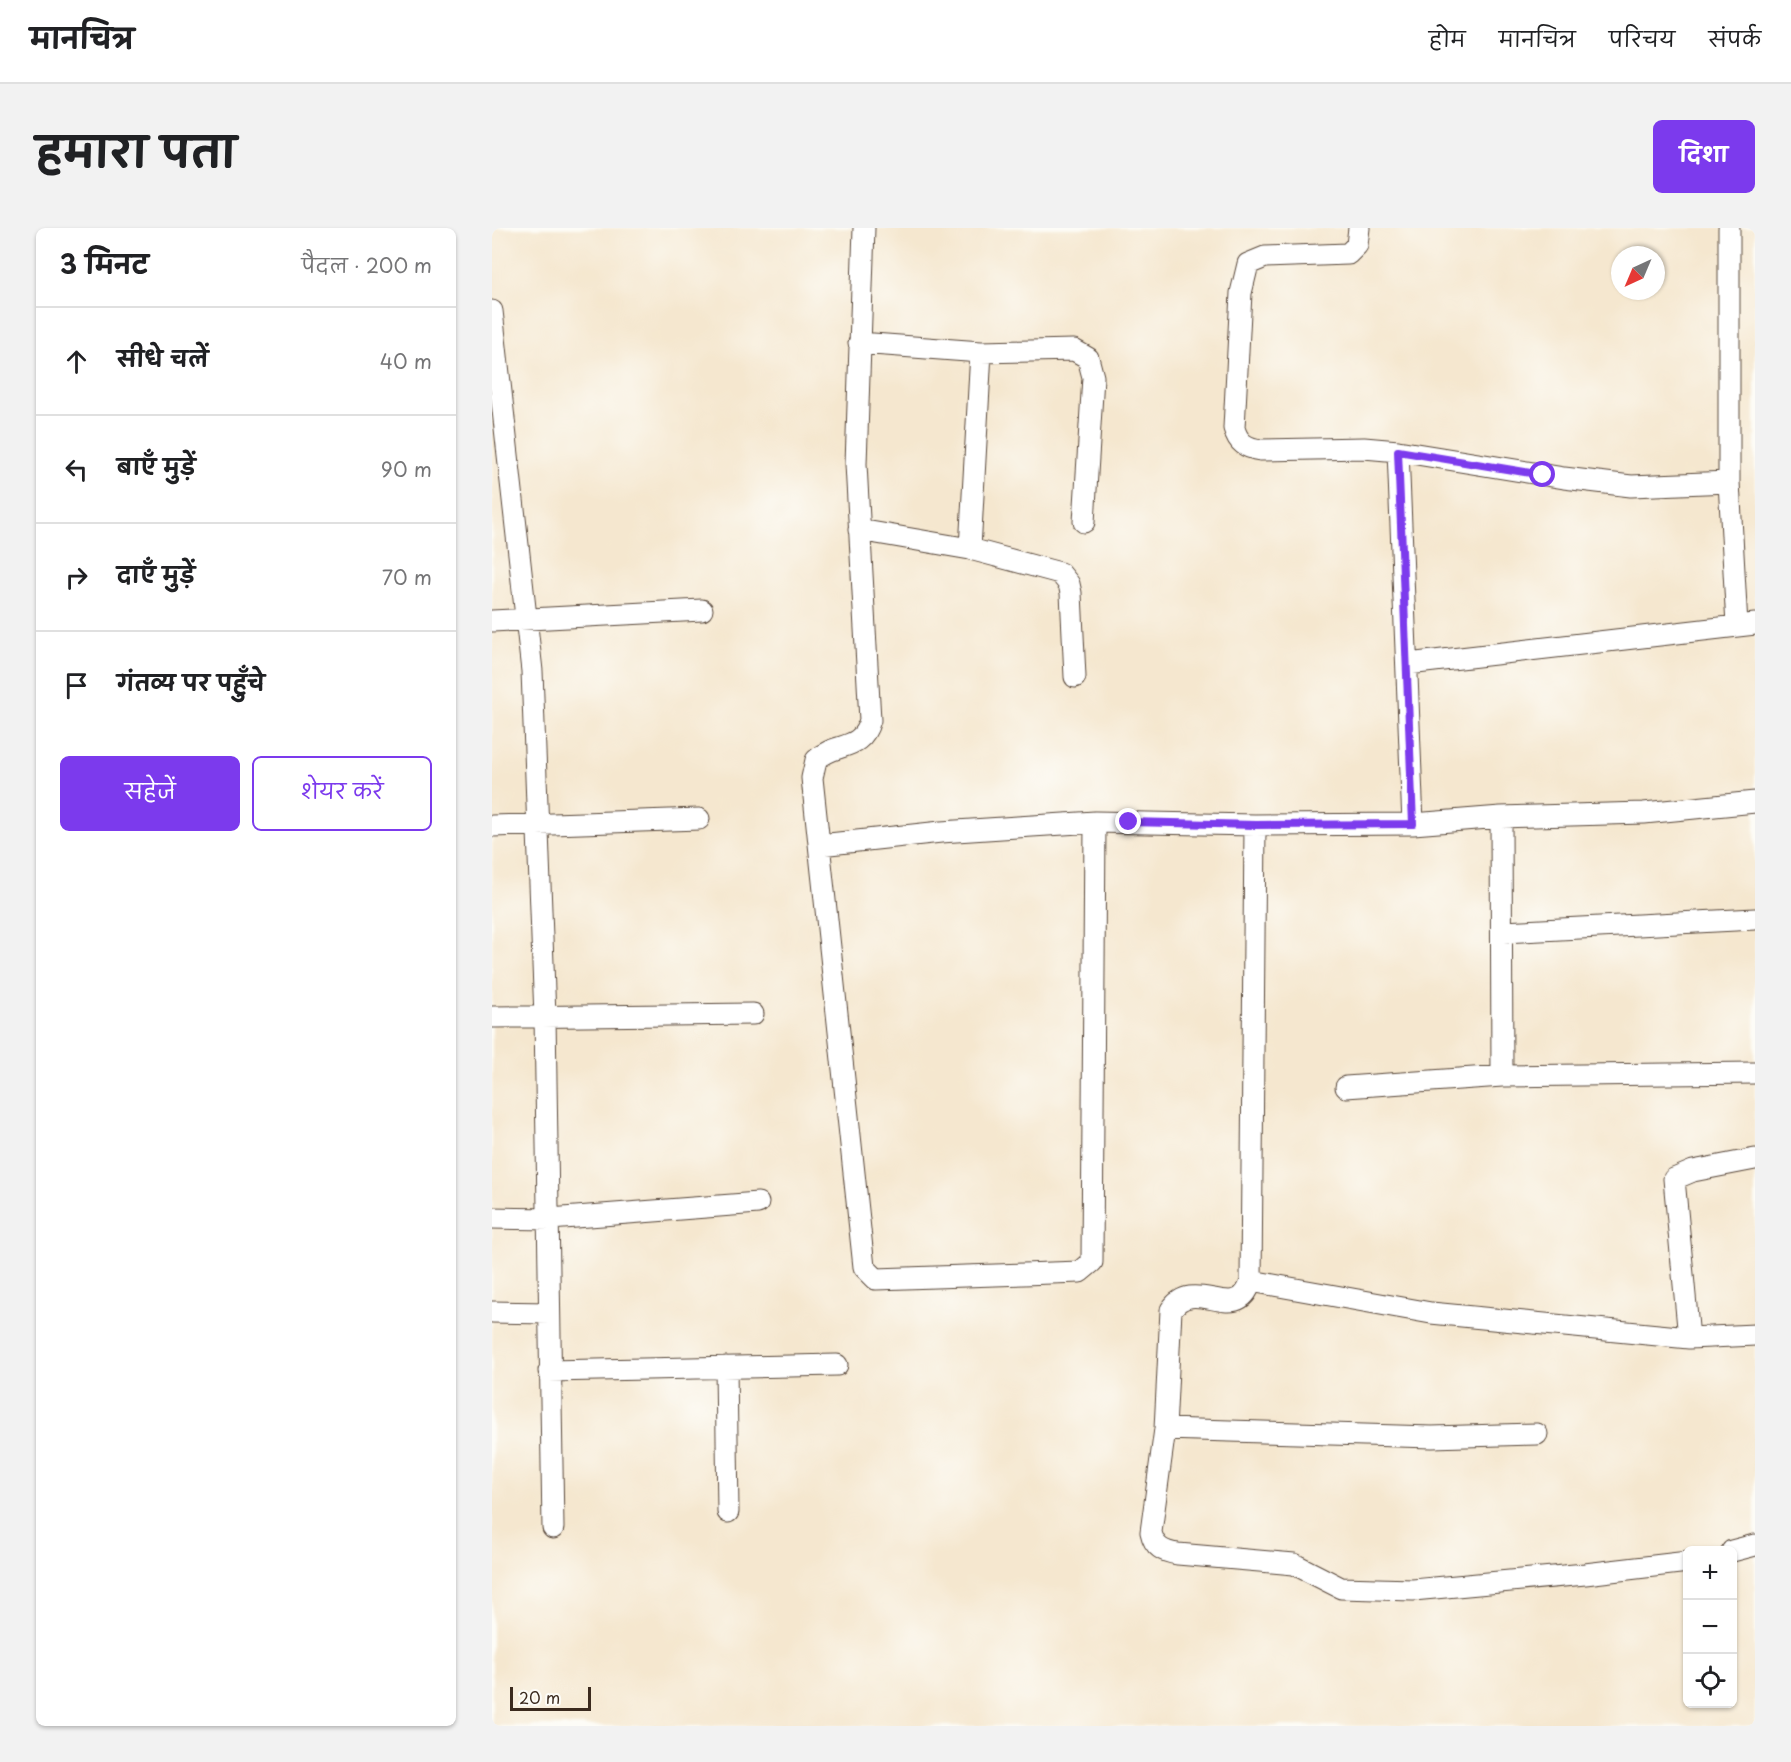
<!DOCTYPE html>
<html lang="hi">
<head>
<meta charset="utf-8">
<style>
  body { margin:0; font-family:"Playpen Sans","Playpen Sans Deva",sans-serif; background:#f2f2f2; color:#202124 }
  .controls { position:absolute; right:18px; bottom:18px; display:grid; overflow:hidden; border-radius:9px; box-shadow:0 2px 4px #0004 }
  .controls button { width:54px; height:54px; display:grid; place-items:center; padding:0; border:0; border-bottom:2px solid #e0e0e0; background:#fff; color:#202124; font:30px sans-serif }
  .compass { position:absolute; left:1119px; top:18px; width:54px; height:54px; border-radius:50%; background:#fff; box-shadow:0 2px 4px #0004; rotate:224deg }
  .scale { position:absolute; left:18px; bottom:15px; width:81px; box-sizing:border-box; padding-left:6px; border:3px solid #3b2a1e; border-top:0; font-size:16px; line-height:21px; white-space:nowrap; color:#3b2a1e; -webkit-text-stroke:4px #fdfcf7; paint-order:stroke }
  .stop { position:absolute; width:18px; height:18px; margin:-14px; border:4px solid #7c3aed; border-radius:50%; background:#fff }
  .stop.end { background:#7c3aed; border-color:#fff; box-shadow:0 2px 6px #0008 }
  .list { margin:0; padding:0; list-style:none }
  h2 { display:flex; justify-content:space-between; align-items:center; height:78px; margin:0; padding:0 24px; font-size:26px }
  h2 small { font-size:20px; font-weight:400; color:#757577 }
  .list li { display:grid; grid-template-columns:39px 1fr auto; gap:18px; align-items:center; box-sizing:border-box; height:108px; padding:0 24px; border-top:2px solid #e0e0e0 }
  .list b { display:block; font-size:22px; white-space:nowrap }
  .list em { font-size:20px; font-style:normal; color:#757577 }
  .actions { display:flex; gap:12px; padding:18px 24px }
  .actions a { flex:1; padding:14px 0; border:2px solid #7c3aed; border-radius:9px; text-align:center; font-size:21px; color:#7c3aed }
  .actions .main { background:#7c3aed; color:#fff }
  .icon { flex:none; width:33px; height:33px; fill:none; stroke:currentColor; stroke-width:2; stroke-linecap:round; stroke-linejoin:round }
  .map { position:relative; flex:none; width:1263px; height:1498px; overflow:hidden; border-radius:9px }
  header { display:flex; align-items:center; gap:36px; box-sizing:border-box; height:84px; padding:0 30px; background:#fff; border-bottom:2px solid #e0e0e0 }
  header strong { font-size:28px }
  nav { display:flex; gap:33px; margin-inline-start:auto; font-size:21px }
  .intro { display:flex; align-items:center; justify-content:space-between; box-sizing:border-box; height:144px; padding:0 36px }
  h1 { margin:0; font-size:42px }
  .button { padding:15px 27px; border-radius:9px; background:#7c3aed; color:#fff; font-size:21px; font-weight:700 }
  main { display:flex; gap:36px; padding:0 36px }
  aside { flex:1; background:#fff; border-radius:9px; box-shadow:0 2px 4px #0004 }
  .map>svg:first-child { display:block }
</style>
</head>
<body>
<header>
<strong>मानचित्र</strong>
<nav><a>होम</a><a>मानचित्र</a><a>परिचय</a><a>संपर्क</a></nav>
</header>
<div class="intro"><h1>हमारा पता</h1><a class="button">दिशा</a></div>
<main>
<aside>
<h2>3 मिनट<small>पैदल · 200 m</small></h2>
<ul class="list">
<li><svg class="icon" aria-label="ahead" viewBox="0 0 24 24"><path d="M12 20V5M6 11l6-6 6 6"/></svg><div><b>सीधे चलें</b></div><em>40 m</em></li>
<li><svg class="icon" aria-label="left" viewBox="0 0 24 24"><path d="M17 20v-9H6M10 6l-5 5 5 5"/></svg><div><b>बाएँ मुड़ें</b></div><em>90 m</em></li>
<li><svg class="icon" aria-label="right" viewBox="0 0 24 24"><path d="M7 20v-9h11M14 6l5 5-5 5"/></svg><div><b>दाएँ मुड़ें</b></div><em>70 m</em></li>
<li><svg class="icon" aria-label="arrive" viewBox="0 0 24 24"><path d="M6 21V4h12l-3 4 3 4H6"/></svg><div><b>गंतव्य पर पहुँचे</b></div></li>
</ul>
<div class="actions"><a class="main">सहेजें</a><a>शेयर करें</a></div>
</aside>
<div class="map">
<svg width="1263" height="1498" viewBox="0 0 1263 1498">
  <rect width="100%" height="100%" fill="#fdfcf7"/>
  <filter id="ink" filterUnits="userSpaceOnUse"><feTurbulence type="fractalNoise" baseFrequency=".0167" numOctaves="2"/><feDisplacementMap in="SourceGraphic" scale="12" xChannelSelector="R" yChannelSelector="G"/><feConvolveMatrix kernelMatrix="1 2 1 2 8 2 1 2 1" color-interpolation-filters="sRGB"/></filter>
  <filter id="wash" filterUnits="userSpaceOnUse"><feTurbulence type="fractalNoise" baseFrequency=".008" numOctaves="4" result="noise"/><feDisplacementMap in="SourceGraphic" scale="24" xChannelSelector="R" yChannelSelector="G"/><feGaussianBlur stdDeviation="1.35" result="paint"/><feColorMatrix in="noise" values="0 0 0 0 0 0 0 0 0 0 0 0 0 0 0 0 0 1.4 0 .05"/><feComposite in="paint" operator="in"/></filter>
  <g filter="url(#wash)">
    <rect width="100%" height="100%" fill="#f5e7cf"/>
  </g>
  <g filter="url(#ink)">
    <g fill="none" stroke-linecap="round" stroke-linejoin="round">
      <defs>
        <path id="minor" d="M372,0L364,236L378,492C369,525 344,513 324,532L320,550L372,1039L384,1051L588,1044L600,1034L603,594
          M867,0L865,17L856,26L773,29L756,36L749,65L742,200C746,215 754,220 769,222L872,220L906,223L921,596L763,597L759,1053C746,1099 702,1046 679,1082L673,1201L659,1304C662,1319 671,1324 686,1326L802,1336L849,1360L921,1362L1093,1346L1196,1334
          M1237,0V254L1245,397
          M0,83L40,443L53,789L61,1300
          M367,115L489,124L582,122L596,130L601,149L592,294
          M906,223L1072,250L1139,258L1237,254
          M367,302L478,321L489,124
          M478,321L568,345L577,356L579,365L583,449
          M0,393L210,382
          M916,436L1263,396
          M1009,589L1010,848
          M921,596L1009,589L1152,585L1263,574
          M0,598L207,591
          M328,617L449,604L603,594L763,597
          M1011,704L1263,691
          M0,789L261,786
          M854,859L1010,848L1263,845
          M0,990L58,991L266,975
          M759,1053L939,1085L1197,1110L1263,1107
          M0,1084L57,1085
          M1197,1110L1182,951L1201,943L1263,931
          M234,1139L236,1284
          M57,1143L345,1137
          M673,1201L940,1209L1045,1206
          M1240,1323L1263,1317"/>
      </defs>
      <use href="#minor" stroke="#574639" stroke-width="23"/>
      <use href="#minor" stroke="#fff" stroke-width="21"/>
    </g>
  </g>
  <g fill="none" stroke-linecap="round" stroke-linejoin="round" filter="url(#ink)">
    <path stroke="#7c3aed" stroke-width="8" d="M637,594L764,597L921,596L906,223L1051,247"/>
  </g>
</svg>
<div class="controls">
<button>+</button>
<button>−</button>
<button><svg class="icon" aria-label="locate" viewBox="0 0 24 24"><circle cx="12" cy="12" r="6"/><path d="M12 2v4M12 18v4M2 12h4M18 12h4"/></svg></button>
</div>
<svg class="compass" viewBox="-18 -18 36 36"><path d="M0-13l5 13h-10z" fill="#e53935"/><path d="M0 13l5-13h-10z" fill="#757577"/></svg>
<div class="scale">20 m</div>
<div class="stop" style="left:1051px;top:247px"></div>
<div class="stop end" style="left:637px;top:594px"></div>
</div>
</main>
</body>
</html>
